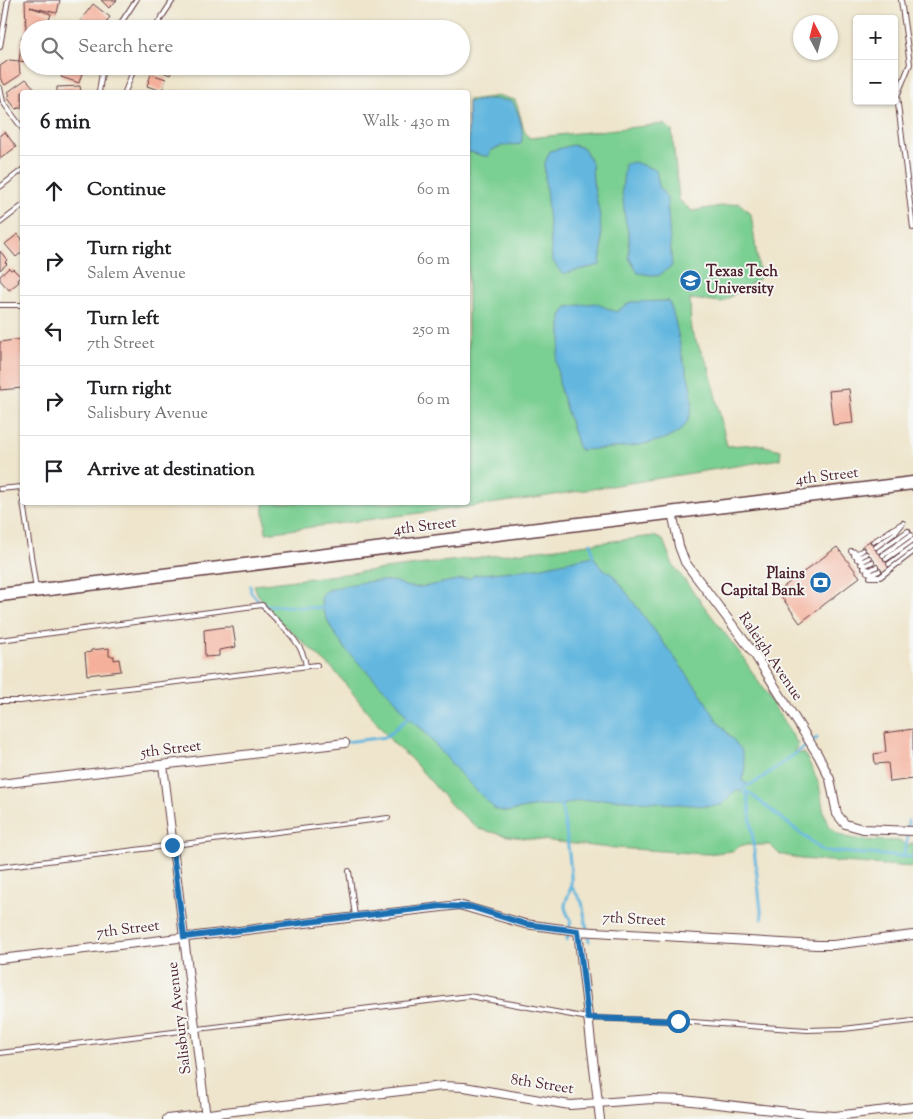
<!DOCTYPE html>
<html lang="en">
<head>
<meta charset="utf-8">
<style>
  body { margin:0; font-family:"Sorts Mill Goudy",serif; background:#f2f2f2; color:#202124 }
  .controls { position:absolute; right:15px; top:15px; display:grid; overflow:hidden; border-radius:5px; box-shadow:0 1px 4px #0004 }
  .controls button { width:45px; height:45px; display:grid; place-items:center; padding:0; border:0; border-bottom:1px solid #e0e0e0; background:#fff; color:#202124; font:25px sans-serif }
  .compass { position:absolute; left:793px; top:15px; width:45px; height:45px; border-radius:50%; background:#fff; box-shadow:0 1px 4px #0004; rotate:353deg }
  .stop { position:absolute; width:15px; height:15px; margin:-11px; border:4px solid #1f6fb2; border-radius:50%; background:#fff }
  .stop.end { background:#1f6fb2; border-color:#fff; box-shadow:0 1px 5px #0008 }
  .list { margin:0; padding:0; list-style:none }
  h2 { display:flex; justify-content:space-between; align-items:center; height:65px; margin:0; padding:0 20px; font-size:21px }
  h2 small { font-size:16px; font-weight:400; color:#757577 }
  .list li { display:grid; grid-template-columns:32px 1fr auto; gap:15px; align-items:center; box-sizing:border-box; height:70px; padding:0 20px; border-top:1px solid #e0e0e0 }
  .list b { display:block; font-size:19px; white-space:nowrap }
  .list p { margin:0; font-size:16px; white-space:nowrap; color:#757577 }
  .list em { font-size:16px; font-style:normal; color:#757577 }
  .icon { flex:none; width:28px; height:28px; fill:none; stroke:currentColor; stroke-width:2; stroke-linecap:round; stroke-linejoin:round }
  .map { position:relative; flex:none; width:913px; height:1119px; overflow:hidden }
  .search { position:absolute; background:#fff; box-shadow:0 1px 4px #0004; left:20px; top:20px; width:450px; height:55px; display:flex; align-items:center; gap:12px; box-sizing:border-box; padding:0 18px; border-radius:28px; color:#757577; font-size:19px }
  .panel { position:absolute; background:#fff; box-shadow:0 1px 4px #0004; left:20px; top:90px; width:450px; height:415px; border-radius:5px }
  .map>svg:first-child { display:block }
</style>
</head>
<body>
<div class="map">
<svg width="913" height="1119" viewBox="0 0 913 1119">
  <rect width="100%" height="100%" fill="#f6f6f2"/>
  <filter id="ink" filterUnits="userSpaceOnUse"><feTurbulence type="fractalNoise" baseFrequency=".02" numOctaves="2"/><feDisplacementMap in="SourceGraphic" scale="10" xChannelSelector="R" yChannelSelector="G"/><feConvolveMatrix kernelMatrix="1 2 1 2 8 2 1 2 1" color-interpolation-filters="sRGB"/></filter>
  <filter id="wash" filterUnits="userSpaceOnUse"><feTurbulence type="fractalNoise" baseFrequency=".0096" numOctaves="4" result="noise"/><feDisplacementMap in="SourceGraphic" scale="20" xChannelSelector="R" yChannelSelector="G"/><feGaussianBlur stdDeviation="1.12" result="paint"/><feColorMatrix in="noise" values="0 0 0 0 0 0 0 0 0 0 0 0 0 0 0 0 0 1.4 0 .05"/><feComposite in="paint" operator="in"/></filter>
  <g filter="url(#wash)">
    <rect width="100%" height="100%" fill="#eee5cc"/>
    <path fill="#7acf92" stroke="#62775e" d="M500,96L515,100C521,113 521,128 529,138L665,124L672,131L679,200L692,211L739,203L751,214L760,278L722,302L690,299L691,331L709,367L727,446L757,444L781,450L780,459L535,498L266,533L263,503L468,502V100Z
      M654,536L663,540L673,565L742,656L798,744L794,752L795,754L804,753C810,764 815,774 819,785C824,805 821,830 846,837C863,842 883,840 901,841L907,846L913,842V867L801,859L779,854L770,845H742L732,851L707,854L601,847L508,836L479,829L454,808L411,759L393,743L334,670L277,619L257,593L254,585Z"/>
    <path fill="#64b7df" stroke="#576b85" d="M491,99L512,101C519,113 525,131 521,144L502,146L490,151L489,156C480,157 476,152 468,152V102Z
      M573,145L584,148L592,164L593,182L600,216L602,247L600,265L562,274L552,260L544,165L550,151Z
      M634,162L656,170L659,186L667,198L672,266L658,276L638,273L629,258V236L625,218L622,190L625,164Z
      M669,301C675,318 678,333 681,350C686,375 702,404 683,428C667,447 602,449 579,450L560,389L556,361L561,340V316L567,307L595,303L616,312L630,302Z
      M593,556L600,566L615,577L699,691L718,722L741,749L745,766L742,781L747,783L740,793L737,789L722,805L704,806L611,799L576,801L561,806H537L506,812L495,809L462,776L421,728L408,718L396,701L346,650L331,628L322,608L321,599L324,592C340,585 378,578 396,582C401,583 405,587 410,587C424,589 454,579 471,578L474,575L538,568Z"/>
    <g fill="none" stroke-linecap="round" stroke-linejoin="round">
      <path stroke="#64b7df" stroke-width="3" d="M591,543L593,556
        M250,586L251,592L262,605L322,608
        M345,742L386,737L408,718
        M746,786L756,782L817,738
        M744,789L823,851L913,857
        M745,792L748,797L762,919
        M561,806C565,820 572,870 571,884C570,901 558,901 571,920L567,940
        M903,857L907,841L908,821
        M571,886L582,902L589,941"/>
    </g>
    <g id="blocks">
      <path fill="#f4b09b" d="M25,0H60L57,13L30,7L51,14L46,29H29V32L26,31Z
        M101,0H117L109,8Z
        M93,4L110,17L102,28L80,21Z
        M22,37H29V62L19,61L20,75L5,85L0,78V66L9,60L19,61Z
        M64,66H84L79,83L61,77Z
        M157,66H174L170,75L156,69Z
        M151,74L166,79L162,91L147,86Z
        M26,79L38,92H22V107L16,109L7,97L10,95L8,92Z
        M80,86L81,92H57V87Z
        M5,132L16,147L0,159V135Z
        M18,234L22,239V252L16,257L5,244Z
        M0,251L7,260L5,262L7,264L0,270Z
        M9,268L11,270L13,269L21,277L18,280L19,282L9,290L0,280V276Z
        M22,339V388L0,390V342Z
        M849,389L853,423L833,425L829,391Z
        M871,540L891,566L881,574L861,547Z
        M837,547L860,577L800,623L781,596L782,588Z
        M225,627H233L236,647L219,650V656L205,657L204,630Z
        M109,648V656H114V660L119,659L121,671L87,675L85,653L91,652V650Z
        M913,729V779L890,782L888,763L875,764L874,754L886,752L884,733Z"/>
    </g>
  </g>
  <g filter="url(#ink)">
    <use href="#blocks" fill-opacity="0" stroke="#633d43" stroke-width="1"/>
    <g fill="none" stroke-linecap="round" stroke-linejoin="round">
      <defs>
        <path id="service" d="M901,0L910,64L897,96L913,228
          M117,29L136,0
          M154,29L173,0
          M0,47L8,0
          M0,88L3,102L22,128
          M99,92L103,66
          M125,92L135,66
          M0,187L22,170
          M0,223L22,206
          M0,305H22
          M0,489L21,487L22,496
          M23,502L36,589
          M873,542L901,524
          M876,547L895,533L903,523
          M851,551L858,553L863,550
          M879,551L908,531
          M854,555L860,557L866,554
          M883,555L911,535
          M857,559L863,561L869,558
          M886,559L913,540
          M861,564L866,565L872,562
          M889,564L913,546
          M864,568L870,570L876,567
          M867,572L873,574L879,571
          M870,577H880L913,552
          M0,640L262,605C278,623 303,641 306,666
          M0,701H20L317,665
          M0,867L388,818
          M349,871L355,916
          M0,1053L469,996L588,1018L678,1021L807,1030L843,1029L913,1021"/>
        <path id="minor" d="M672,512L679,546L685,562L755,655L818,755L830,779L837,814L845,824L863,829L913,831
          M163,765L206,1118
          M0,784L345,743
          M578,931L600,1119
          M0,959L459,905L525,924L578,931L817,945H833L913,935
          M167,1119L442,1086L464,1087L570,1105L652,1099L683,1100L806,1114L835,1116L913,1107"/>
        <path id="primary" d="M0,595L913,483"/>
      </defs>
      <use href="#service" stroke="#633d43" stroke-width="6"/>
      <use href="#minor" stroke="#633d43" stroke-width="10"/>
      <use href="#primary" stroke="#633d43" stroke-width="15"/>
      <use href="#service" stroke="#fff" stroke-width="4"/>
      <use href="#minor" stroke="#fff" stroke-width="8"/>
      <use href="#primary" stroke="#fff" stroke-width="12"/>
    </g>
  </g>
  <g fill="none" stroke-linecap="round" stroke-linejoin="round" filter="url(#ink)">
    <path stroke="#1f6fb2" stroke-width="6" d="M172,845L184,937L442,906L471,907L525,924L578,931L588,1018L678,1021"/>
  </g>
  <defs>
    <symbol id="university-disc" viewBox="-11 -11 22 22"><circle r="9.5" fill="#1f6fb2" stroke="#f6f6f2"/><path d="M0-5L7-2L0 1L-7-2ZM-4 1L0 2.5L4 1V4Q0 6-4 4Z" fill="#fff"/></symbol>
    <symbol id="bank-disc" viewBox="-11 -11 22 22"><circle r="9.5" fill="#1f6fb2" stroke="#f6f6f2"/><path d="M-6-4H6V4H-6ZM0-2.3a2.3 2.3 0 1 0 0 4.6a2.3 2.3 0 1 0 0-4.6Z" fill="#fff"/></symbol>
  </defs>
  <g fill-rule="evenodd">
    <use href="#university-disc" x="678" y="268" width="25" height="25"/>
    <use href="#bank-disc" x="808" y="570" width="25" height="25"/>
  </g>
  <g text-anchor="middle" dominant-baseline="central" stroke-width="4" stroke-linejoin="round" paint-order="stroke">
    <g font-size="15" font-weight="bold" fill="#4a1f2b" stroke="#f6f6f2" text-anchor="start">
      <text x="706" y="272">Texas Tech<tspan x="706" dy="17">University</tspan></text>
      <text x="805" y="574" text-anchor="end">Plains<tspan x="805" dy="17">Capital Bank</tspan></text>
    </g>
    <g font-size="15" fill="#4a1f2b" stroke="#f6f6f2">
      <text transform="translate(827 477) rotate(-7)">4th Street</text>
      <text transform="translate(425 527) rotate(-7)">4th Street</text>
      <text transform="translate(770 657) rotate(56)">Raleigh Avenue</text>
      <text transform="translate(171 750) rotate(-7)">5th Street</text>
      <text transform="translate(634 920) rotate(3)">7th Street</text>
      <text transform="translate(128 930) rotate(-7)">7th Street</text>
      <text transform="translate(180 1018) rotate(-97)">Salisbury Avenue</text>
      <text transform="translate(542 1085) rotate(9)">8th Street</text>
    </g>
  </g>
</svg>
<div class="controls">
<button>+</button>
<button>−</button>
</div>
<svg class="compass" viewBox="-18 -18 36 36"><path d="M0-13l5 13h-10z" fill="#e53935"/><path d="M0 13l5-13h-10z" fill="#757577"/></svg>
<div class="stop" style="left:678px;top:1021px"></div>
<div class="stop end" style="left:172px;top:845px"></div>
<div class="search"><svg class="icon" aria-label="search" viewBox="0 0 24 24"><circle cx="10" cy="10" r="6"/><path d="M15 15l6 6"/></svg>Search here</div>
<section class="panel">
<h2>6 min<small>Walk · 430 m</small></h2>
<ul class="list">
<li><svg class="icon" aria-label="ahead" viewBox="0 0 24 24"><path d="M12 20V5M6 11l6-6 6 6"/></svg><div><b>Continue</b></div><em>60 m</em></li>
<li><svg class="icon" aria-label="right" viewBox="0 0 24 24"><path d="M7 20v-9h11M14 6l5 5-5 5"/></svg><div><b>Turn right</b><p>Salem Avenue</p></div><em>60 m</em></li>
<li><svg class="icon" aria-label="left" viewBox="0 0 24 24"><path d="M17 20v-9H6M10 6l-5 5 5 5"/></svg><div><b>Turn left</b><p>7th Street</p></div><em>250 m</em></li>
<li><svg class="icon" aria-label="right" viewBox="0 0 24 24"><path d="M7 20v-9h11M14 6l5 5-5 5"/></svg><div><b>Turn right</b><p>Salisbury Avenue</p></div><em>60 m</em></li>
<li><svg class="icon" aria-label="arrive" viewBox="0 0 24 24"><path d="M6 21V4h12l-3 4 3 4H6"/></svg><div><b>Arrive at destination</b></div></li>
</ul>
</section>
</div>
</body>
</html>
